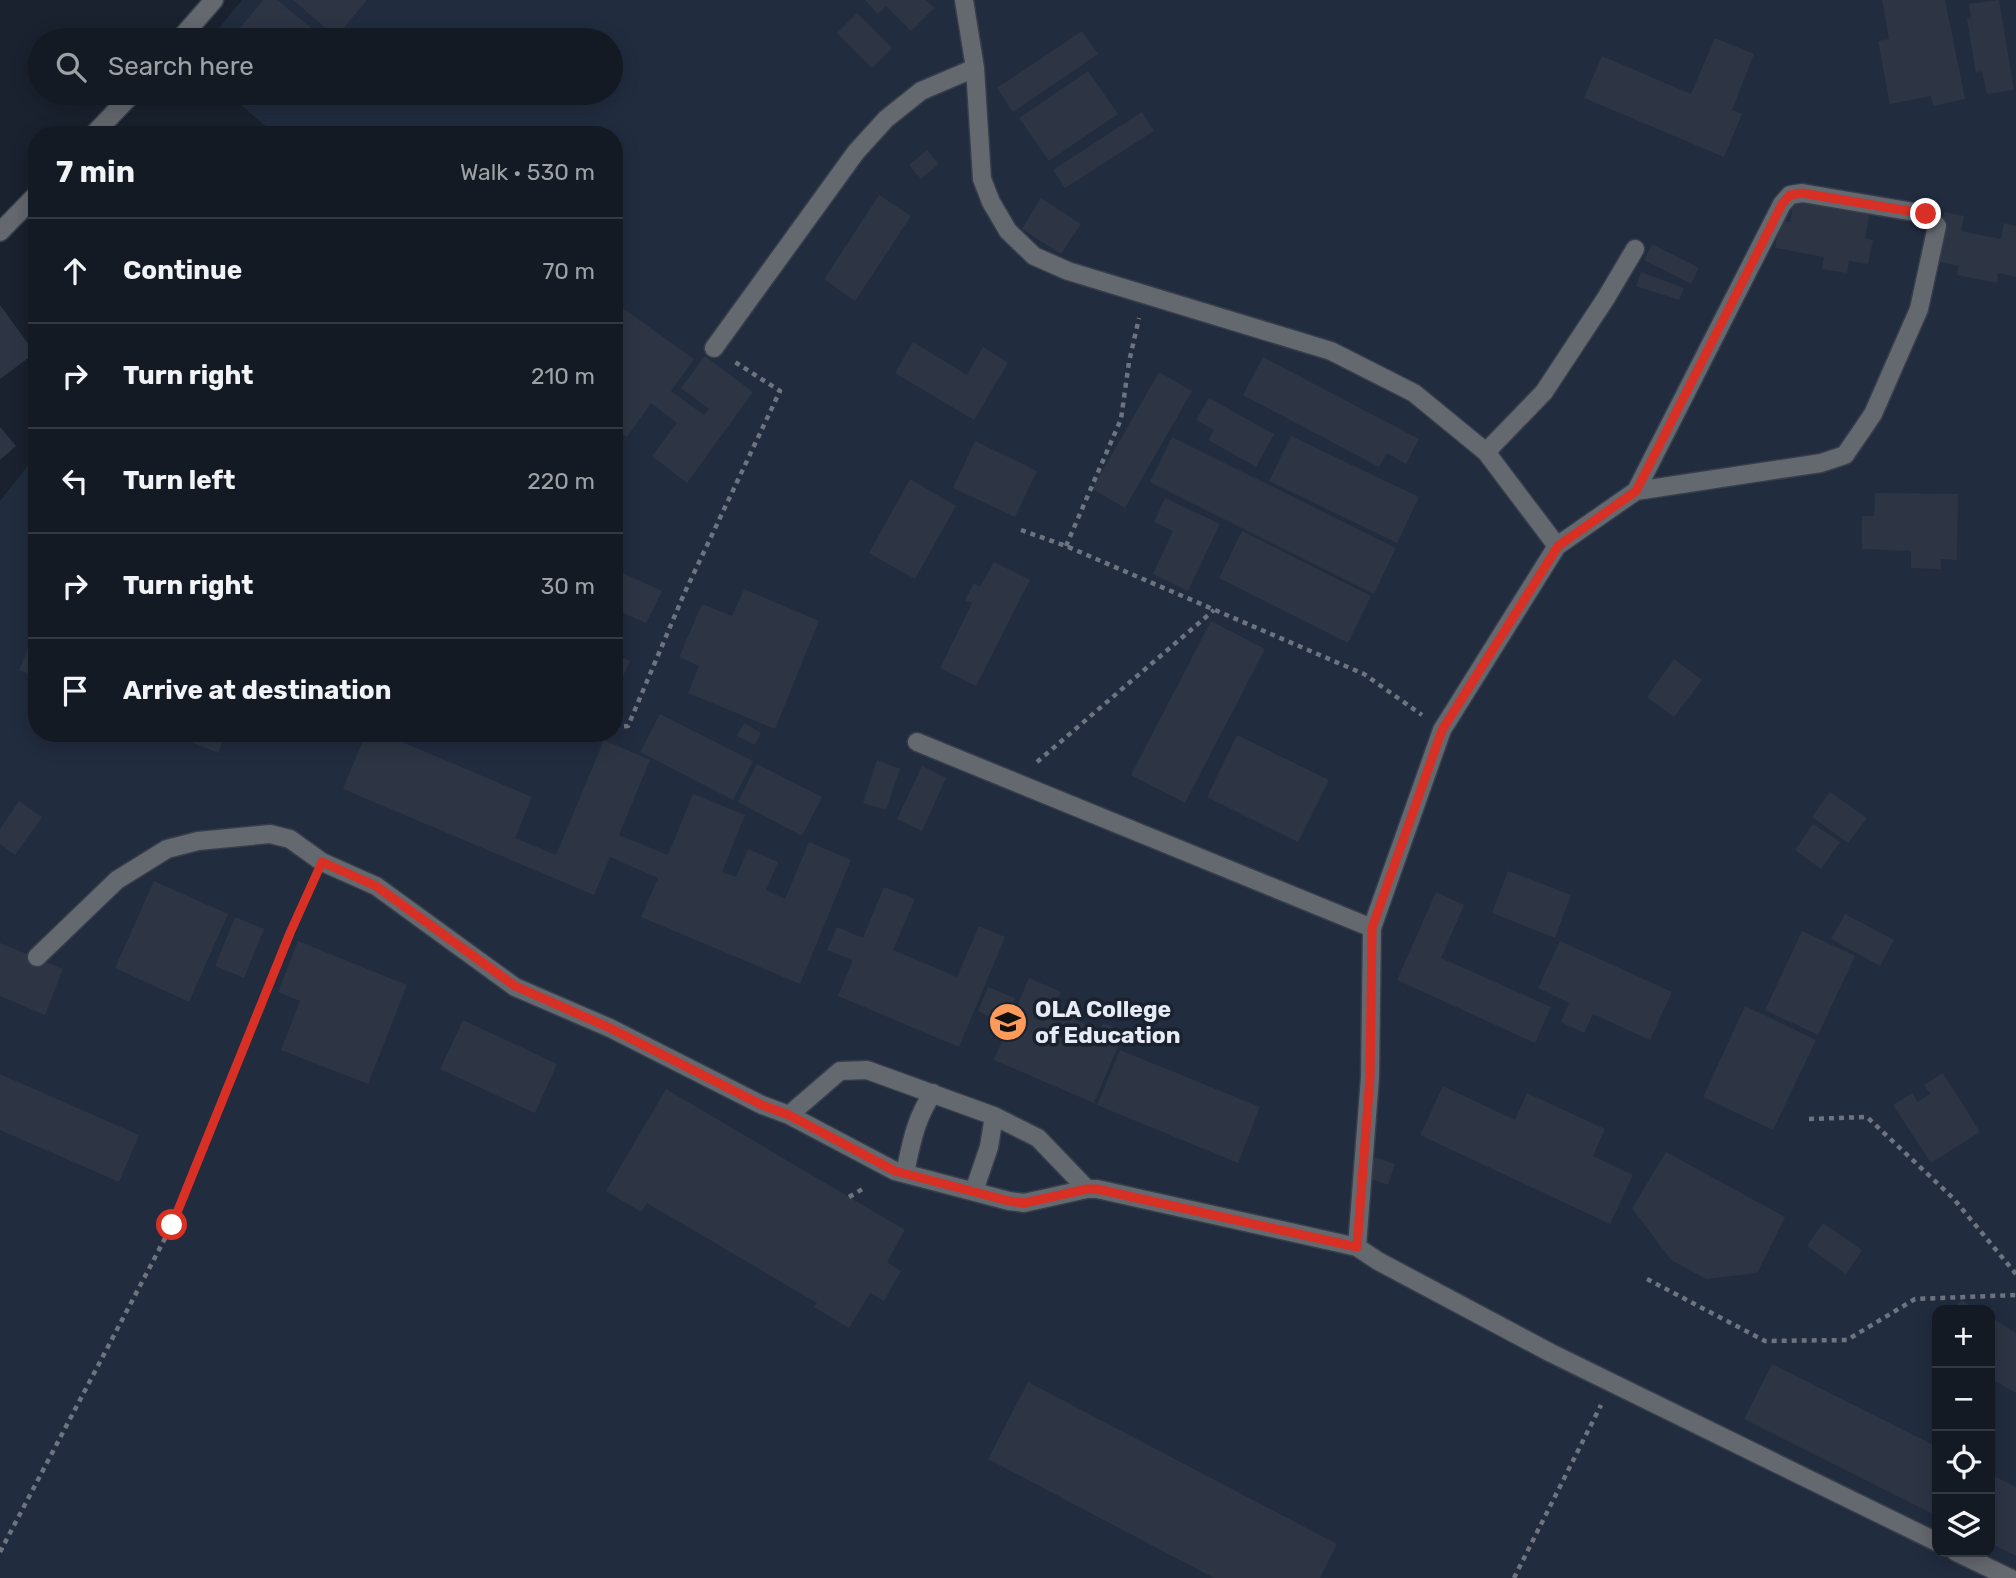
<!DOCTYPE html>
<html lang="en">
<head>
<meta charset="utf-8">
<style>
  body { margin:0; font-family:Rubik,sans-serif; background:#212730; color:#f1f3f6 }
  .controls { position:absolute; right:21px; bottom:21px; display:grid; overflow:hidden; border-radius:14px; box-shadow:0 4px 18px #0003 }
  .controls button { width:63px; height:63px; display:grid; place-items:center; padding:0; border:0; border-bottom:2px solid #333841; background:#141a23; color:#f1f3f6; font:35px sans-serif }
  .stop { position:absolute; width:21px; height:21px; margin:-16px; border:5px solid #d93025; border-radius:50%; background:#fff }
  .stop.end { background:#d93025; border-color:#fff; box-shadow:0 2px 7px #0008 }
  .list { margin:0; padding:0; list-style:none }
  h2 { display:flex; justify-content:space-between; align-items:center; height:91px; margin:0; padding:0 28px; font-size:30px }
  h2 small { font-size:23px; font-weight:400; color:#9da1a6 }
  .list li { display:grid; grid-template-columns:46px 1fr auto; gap:21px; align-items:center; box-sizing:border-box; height:105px; padding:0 28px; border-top:2px solid #333841 }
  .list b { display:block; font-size:26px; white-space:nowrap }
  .list em { font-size:23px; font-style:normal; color:#9da1a6 }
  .icon { flex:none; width:38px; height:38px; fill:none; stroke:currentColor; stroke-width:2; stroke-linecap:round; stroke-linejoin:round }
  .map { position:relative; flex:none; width:2016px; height:1578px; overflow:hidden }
  .search { position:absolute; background:#141a23; box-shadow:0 4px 18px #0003; left:28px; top:28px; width:595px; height:77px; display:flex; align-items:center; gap:18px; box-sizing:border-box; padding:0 24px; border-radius:38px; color:#9da1a6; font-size:26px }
  .panel { position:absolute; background:#141a23; box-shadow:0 4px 18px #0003; left:28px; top:126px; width:595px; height:616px; border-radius:28px }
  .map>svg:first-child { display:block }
</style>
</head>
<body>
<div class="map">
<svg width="2016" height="1578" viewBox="0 0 2016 1578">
  <rect width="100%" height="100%" fill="#1a222f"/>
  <path fill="#212c3f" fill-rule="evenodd" d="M242,0H2016V1578H0V501L37,454V733H614V135H276L227,93H611V40H209ZM1937,1310H1990V1552H1937Z"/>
  <path fill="#2d3544" d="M263,0H277L326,40H230Z
    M293,0H367L336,37Z
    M865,0H926L934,8L911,31L886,6L878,14Z
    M1882,0H1945L1965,99L1933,106L1931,96L1890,104L1878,41L1889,39Z
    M1999,0L2014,90L1987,94L1982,71L1976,73L1967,19L1971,18L1969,4Z
    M857,13L892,48L872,68L837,33Z
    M1082,31L1098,54L1013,112L997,88Z
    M1715,38L1754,54L1732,110L1742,114L1724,157L1584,98L1602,56L1691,94Z
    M1088,71L1118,114L1049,161L1019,118Z
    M1142,112L1154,131L1065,188L1053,170Z
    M927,150L939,164L921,179L909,165Z
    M879,195L911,216L855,301L824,279Z
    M1041,198L1081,224L1061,254L1022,229Z
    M1794,199L1870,212L1865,238L1873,240L1868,264L1849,261L1847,273L1822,269L1824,257L1775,248L1780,221L1790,222Z
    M1944,212L1964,216L1961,231L2001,239L2004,223L2016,226V277L1998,273L1997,283L1957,275L1959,266L1935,261Z
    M1652,244L1699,268L1691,284L1644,260Z
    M1641,272L1684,288L1679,300L1636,286Z
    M614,302L694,359L671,391L704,415L709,409L681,388L705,356L753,392L687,483L652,456L677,423L651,403L627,437L614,428Z
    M0,305L35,353L0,379Z
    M913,342L967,375L983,347L1008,363L974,420L895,373Z
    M1263,357L1419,439L1406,464L1387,453L1379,467L1243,395Z
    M1159,372L1192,391L1125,508L1092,489Z
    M1209,398L1274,434L1256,467L1208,440L1214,430L1196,420Z
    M0,427L16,446L0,460Z
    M1291,436L1419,497L1397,543L1269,481Z
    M1172,437L1396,548L1374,594L1150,482Z
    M975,441L1037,471L1015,517L953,488Z
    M910,479L956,506L915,579L869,553Z
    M1875,493L1958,494L1957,560L1941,559V569L1911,568V551L1862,549V516H1874Z
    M1165,498L1220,524L1188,591L1153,574L1173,531L1154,522Z
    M1242,531L1371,596L1348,643L1219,578Z
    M994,562L1030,580L976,686L940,668L972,603L965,600L974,583L980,587Z
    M614,569L662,591L646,623L614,609Z
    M744,589L819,621L775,729L688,693L699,666L679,657L702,604L732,616Z
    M1211,621L1265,649L1185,803L1131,775Z
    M37,627V677L19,670Z
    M614,654L630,661L614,696Z
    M1674,659L1702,680L1674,717L1647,697Z
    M660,714L753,761L733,800L640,752Z
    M744,723L761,733L755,745L737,736Z
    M187,733H226L218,753L184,739Z
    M366,733H381L532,797L515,838L556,855L604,740L650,760L619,835L668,855L693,794L745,815L722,872L736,877L748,849L778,862L766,890L785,899L809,842L851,860L800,984L641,917L658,878L610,857L594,895L343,789Z
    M1237,735L1329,780L1298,842L1207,797Z
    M877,760L900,769L886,810L863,803Z
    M757,764L822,797L802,836L738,802Z
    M922,766L946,778L922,831L897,819Z
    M1830,792L1867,818L1848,843L1812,817Z
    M19,801L42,817L15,855L0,844V829Z
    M1813,824L1840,842L1821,869L1795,850Z
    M1508,871L1571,895L1555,938L1492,913Z
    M154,881L228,914L189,1002L115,968Z
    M884,887L915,899L893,950L957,977L979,926L1005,937L959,1047L838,996L853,960L827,950L837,927L863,938Z
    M1436,892L1464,905L1441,958L1551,1007L1535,1043L1397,980Z
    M1845,914L1894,940L1880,966L1831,939Z
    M235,917L264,929L244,978L215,966Z
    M1802,931L1855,956L1818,1035L1765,1010Z
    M298,941L407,985L368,1084L281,1050L300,1001L278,992Z
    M1560,941L1672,992L1650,1040L1593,1014L1584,1033L1561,1022L1569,1003L1538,988Z
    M0,943L63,969L45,1015L0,996Z
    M1029,978L1061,992L1053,1010L1100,1030L1103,1023L1124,1032L1094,1103L994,1060Z
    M988,987L1015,998L1005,1024L978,1011Z
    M1745,1006L1816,1040L1773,1130L1703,1097Z
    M463,1020L557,1064L535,1113L440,1069Z
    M1120,1050L1260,1107L1238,1163L1097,1105Z
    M1943,1073L1980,1132L1931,1163L1893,1105L1912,1093L1918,1102L1930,1094L1924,1085Z
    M0,1074L139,1135L119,1182L0,1130Z
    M1443,1086L1515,1120L1527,1093L1605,1129L1593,1156L1633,1175L1610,1224L1420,1135Z
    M666,1089L905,1230L887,1262L901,1271L884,1301L870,1293L849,1328L814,1307L817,1303L647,1203L641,1212L606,1191Z
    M1666,1152L1785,1217L1757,1273L1706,1279L1671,1260L1632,1208Z
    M1372,1156L1395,1164L1388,1185L1365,1177Z
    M1823,1223L1862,1250L1846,1274L1807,1246Z
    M1961,1300L1978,1310H1955Z
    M1990,1317L2016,1333V1393L1990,1378Z
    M1772,1364L1937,1447V1516L1744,1419Z
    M1028,1382L1337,1544L1320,1578H1214L988,1459Z
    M1990,1474L2016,1487V1556L1990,1543Z"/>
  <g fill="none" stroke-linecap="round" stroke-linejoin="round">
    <defs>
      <path id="minor" d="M964,0L975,68L982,179L991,202L1008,231L1034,256L1068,271L1331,351L1414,393L1486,452L1557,546
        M179,40L214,0
        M93,135L133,93
        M0,232L37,194
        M714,348L856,152L886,119L921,91L975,68
        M1486,452L1544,392L1606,298L1635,249
        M1636,491L1782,204L1790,195L1802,193L1926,214L1937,226L1919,309L1873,414L1845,455L1821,463L1636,491L1557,546L1442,730L1372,928L1370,1077L1357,1247L1378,1261L1551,1353L1937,1542
        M917,742L1372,928
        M37,957L117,880L167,849L198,841L270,834L290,839L322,862L376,886L515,987L610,1028L762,1105L789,1115L895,1171L1009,1201L1024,1203L1087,1189H1097L1357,1247
        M789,1115L840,1071L867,1070L994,1116L1038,1138L1087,1189
        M905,1173C911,1144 916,1117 933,1093
        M974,1191L989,1147L994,1116
        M1956,1552L2010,1578"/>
    </defs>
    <use href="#minor" stroke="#373e4b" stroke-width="21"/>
    <path stroke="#6d747f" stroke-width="4.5" stroke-dasharray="5 5" stroke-linecap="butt" d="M1021,530L1066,546L1364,674L1422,715
      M1066,546L1121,419L1129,362L1139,318
      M614,727L628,726L684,594L780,391L735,362
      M1037,762L1214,610
      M1809,1119L1867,1117L1953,1198L2016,1274
      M849,1197L866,1187
      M1647,1279L1765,1341L1847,1340L1915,1299L2016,1295
      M0,1552L172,1225L312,885
      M1514,1578L1601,1405"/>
    <use href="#minor" stroke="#64686f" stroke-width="18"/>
  </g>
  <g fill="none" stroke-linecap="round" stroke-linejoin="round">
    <path stroke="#d93025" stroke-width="9" d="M172,1225L290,933L322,862L376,886L515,986L610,1028L762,1105L789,1115L895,1171L1009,1201L1024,1203L1087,1189H1097L1357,1247L1370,1077L1372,928L1442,730L1558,546L1636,491L1782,204L1790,195L1802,193L1926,214"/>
  </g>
  <defs>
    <symbol id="university-disc" viewBox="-11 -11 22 22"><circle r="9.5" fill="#ff9b5a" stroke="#1a222f"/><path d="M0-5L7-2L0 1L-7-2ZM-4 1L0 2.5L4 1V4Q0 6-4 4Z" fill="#111"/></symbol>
  </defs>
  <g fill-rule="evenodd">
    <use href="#university-disc" x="986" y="1000" width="44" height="44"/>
  </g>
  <g text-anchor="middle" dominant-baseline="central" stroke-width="7" stroke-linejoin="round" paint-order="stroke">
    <g font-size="23" font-weight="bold" fill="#e6ebf5" stroke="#1a222f" text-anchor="start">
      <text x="1035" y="1009">OLA College<tspan x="1035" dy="26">of Education</tspan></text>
    </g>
  </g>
</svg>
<div class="controls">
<button>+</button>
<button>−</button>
<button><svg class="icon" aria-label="locate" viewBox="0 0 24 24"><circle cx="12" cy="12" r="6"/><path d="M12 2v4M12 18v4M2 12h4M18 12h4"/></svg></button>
<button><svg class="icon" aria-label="layers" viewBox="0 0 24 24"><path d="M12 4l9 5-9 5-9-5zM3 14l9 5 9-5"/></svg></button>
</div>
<div class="stop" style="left:172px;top:1225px"></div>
<div class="stop end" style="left:1926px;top:214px"></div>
<div class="search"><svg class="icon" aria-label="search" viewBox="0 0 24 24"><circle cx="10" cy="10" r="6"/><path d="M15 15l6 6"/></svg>Search here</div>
<section class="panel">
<h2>7 min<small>Walk · 530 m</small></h2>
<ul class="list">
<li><svg class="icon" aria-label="ahead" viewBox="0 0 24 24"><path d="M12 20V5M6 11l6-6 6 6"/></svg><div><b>Continue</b></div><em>70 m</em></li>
<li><svg class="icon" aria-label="right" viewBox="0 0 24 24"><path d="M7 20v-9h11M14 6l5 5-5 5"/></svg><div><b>Turn right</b></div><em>210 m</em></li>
<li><svg class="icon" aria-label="left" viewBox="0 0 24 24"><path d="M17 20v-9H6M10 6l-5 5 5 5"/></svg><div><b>Turn left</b></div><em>220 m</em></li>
<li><svg class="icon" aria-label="right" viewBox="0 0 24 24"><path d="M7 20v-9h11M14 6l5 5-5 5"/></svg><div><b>Turn right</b></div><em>30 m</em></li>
<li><svg class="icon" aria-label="arrive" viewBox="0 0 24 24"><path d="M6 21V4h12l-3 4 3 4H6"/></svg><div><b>Arrive at destination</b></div></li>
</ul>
</section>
</div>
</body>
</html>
